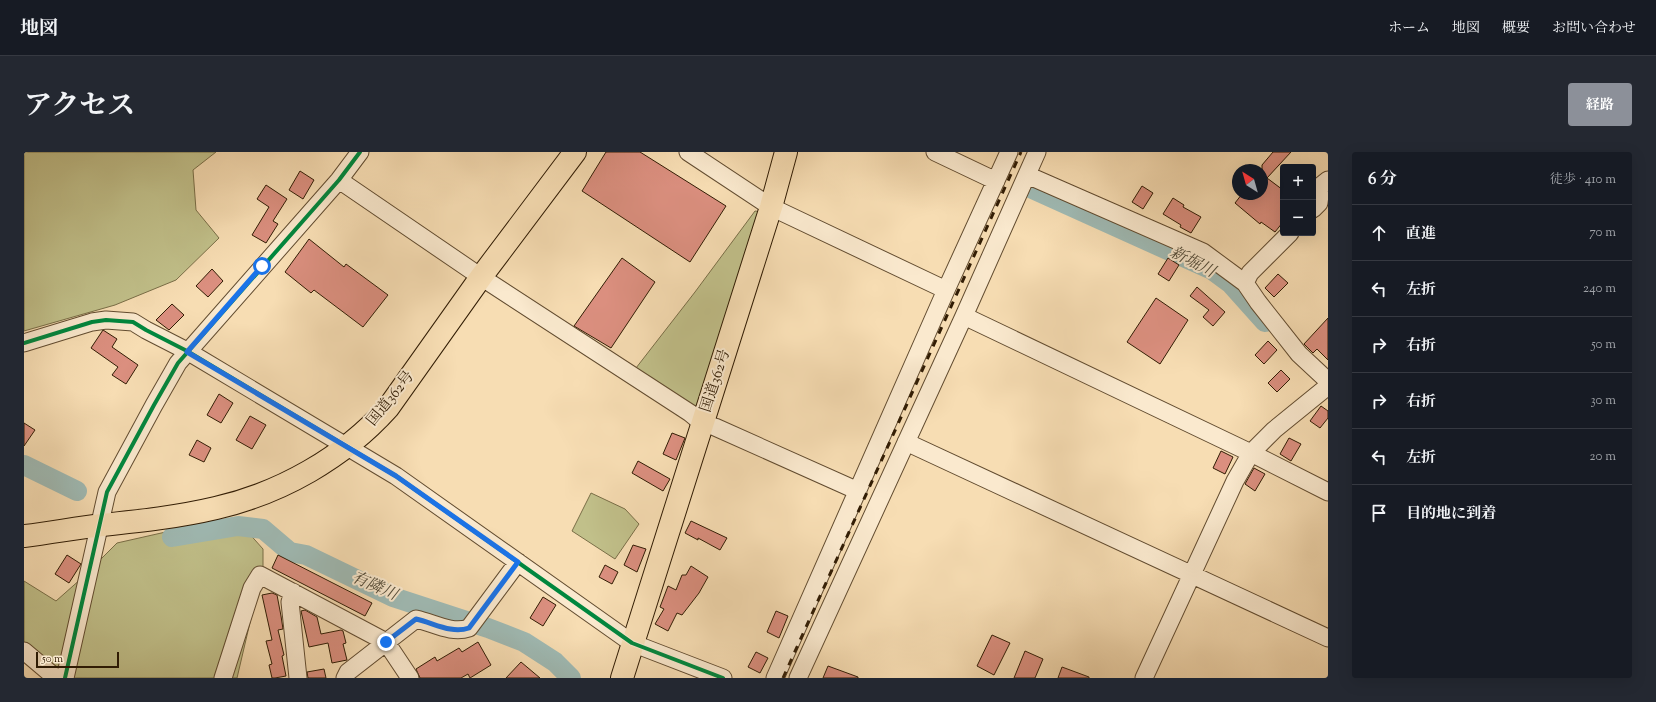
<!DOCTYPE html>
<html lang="ja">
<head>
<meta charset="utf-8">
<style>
  body { margin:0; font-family:"Sorts Mill Goudy","Noto Serif JP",serif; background:#242831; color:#f1f3f6 }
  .controls { position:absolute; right:12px; top:12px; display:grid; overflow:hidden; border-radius:4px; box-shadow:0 4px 16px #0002 }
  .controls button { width:36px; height:36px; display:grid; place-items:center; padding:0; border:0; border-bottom:1px solid #363941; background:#171b24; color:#f1f3f6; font:20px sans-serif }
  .compass { position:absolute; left:1208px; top:12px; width:36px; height:36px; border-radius:50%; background:#171b24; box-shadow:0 4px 16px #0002; rotate:323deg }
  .scale { position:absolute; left:12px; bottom:10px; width:83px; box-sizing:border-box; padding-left:4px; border:2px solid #311c04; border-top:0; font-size:11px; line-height:14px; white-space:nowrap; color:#311c04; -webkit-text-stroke:3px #fae9ce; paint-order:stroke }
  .stop { position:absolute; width:12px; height:12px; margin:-9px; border:3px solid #1a73e8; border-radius:50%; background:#fff }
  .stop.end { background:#1a73e8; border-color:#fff; box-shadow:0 1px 4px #0008 }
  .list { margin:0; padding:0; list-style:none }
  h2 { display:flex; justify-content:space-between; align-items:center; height:52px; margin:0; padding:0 16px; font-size:17px }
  h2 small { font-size:13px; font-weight:400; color:#9ea1a6 }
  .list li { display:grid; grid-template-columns:26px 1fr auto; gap:12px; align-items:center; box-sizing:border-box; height:56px; padding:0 16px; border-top:1px solid #363941 }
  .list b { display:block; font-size:15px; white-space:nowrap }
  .list em { font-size:13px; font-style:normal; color:#9ea1a6 }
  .icon { flex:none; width:22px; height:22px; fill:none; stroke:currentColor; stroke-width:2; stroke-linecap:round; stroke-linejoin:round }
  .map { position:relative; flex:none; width:1304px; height:526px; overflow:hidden; border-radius:4px }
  header { display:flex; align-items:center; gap:24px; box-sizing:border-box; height:56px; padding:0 20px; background:#171b24; border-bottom:1px solid #363941 }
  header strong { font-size:19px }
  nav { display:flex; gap:22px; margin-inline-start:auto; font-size:14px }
  .intro { display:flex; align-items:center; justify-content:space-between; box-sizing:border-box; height:96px; padding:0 24px }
  h1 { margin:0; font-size:28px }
  .button { padding:10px 18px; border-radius:4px; background:#8c9099; color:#fff; font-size:14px; font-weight:700 }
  main { display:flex; gap:24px; padding:0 24px }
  aside { flex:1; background:#171b24; border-radius:4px; box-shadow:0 4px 16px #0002 }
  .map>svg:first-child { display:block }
</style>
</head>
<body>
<header>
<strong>地図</strong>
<nav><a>ホーム</a><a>地図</a><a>概要</a><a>お問い合わせ</a></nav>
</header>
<div class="intro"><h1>アクセス</h1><a class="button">経路</a></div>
<main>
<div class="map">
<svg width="1304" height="526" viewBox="0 0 1304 526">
  <rect width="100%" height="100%" fill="#f7ddb3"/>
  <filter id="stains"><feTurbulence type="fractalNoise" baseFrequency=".005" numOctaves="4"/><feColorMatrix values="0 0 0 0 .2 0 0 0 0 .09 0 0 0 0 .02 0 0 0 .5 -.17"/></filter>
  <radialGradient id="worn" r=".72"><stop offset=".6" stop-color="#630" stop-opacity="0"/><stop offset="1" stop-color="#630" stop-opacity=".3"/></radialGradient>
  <path fill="#c1c08a" stroke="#796e47" d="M0,0H192L169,18L172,58L195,86L152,128L91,153L0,179Z
    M731,59L745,61L675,258L612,216L671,140Z
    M567,341L601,357L615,372L591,407L548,379Z
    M214,369L239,397V415L213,526H39L0,497V429L32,449L58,426L93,391L155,377Z"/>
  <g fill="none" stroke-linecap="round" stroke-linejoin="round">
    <path stroke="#9fbab4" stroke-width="20" d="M1006,36L1188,118L1207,132L1241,170
      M0,313L53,339
      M148,385L214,374L239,377L266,400L282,403L369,445L464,476L500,490L531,510L547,526"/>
  </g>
  <path fill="#db8f7f" stroke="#311c04" d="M582,0H616L702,54L666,110L558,39Z
    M1249,0H1267L1243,26L1259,38V70L1251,80L1237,70L1236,72L1211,51L1218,42H1238V13Z
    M276,19L290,28L279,47L265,38Z
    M242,33L263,47L249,69L254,72L242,91L228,83L245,55L233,47Z
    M1118,34L1129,41L1119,57L1108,50Z
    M1149,46L1160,53L1159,55L1177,65L1167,81L1156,75L1157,73L1139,62Z
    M285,87L320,115L322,112L364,143L339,175L290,138L287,141L261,120Z
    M598,106L631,130L587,196L550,174Z
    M1144,106L1155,113L1145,129L1134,122Z
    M188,117L199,129L184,145L172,134Z
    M1254,122L1264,131L1250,145L1241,136Z
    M1173,135L1201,160L1189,174L1179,165L1185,158L1166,144Z
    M1132,146L1164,168L1136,212L1103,190Z
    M148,152L160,163L145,178L132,168Z
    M1304,166V208L1293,197L1289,201L1280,192Z
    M79,178L93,187L88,195L114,213L102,232L88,223L94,215L67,196Z
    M1244,189L1253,198L1240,212L1231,203Z
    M1257,218L1266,227L1253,240L1244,231Z
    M195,242L209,251L197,271L183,263Z
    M1297,254L1304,259V266L1296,276L1286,269Z
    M226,264L242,273L228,297L212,288Z
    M0,271L11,278L0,294Z
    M648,281L661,286L652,308L639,302Z
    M1265,286L1277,292L1267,309L1256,302Z
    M173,288L187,296L180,310L165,303Z
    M1197,299L1209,305L1201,322L1189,316Z
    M614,309L646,327L639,339L608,321Z
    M1230,316L1241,322L1231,339L1221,332Z
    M667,369L703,386L696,398L674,386V388L661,381Z
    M609,393L622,397L613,420L600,413Z
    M43,403L57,412L45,431L31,422Z
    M254,403L348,451L341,464L248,416Z
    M581,413L594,420L588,432L575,425Z
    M667,414L684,425L675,441L658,463L653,461L644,479L631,472L640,457L636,455L644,434L652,438L658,423H662Z
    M248,441L253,443L257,464L259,477L254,478L260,503L258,504L262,524L251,526H248L245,513L248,512L242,489L248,488L238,443Z
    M519,445L532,453L519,474L506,466Z
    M281,458L293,465L297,482L317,478L319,479L322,491L319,492L323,508L308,511L304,491L285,495L277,459Z
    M752,459L764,464L755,486L743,480Z
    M968,483L986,491L970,523L953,514Z
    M454,490L467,513L446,526L444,522L437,526H396L392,517L411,505L413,509L435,496L438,500Z
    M1001,499L1019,507L1011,526H990Z
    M732,500L744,506L736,521L724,515Z
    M497,510L516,526H482Z
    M804,514L834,525V526H799Z
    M1038,515L1065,525V526H1034Z
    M300,517L302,526H284L283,520Z"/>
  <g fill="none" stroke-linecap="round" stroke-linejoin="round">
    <defs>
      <path id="minor" d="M664,0L747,55L922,138
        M911,0L972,29
        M1003,23L1179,100L1221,131L1234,150L1275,202L1304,229
        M315,28L457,125L666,261L678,271L691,275L834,339
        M1289,57L1295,51L1296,43L1294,36L1304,28
        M1221,131L1226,121L1266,81
        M940,164L1227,301L1304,340
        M0,191L68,170L82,168L109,170L122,178L163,199L372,324L608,491L699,526
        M882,290L1304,486
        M269,440L266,450L274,526
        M0,499L32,526
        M41,526L83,340L130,253L154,211L315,28L336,0
        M199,526L228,436L236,423L362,490L386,526
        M321,526L324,520L392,467C410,471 427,482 445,476L494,410
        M751,526L922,138L985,0
        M774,526L940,164L1013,0
        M1120,526L1211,329L1227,301L1250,278L1304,234"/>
      <path id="highway" d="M0,384C26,381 52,376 78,373C116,369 154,365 192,356C257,341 319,306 364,256L457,125L551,0
        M598,526L747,55L762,0"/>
    </defs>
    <use href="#minor" stroke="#624c30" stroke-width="19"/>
    <use href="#highway" stroke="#311c04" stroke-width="24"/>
    <use href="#minor" stroke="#fae9ce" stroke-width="17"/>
    <use href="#highway" stroke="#f7ddb3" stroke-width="22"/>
    <path stroke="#311c04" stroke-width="3" stroke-dasharray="7 7" stroke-linecap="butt" d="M759,526L997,0"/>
    <defs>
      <path id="cycleway" d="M0,191L68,170L82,168L109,170L122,178L163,199L372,324L608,491L699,526
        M41,526L83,340L130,253L154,211L315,28L336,0"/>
    </defs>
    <use href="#cycleway" stroke="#fae9ce" stroke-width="6"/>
    <use href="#cycleway" stroke="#00873e" stroke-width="4"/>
  </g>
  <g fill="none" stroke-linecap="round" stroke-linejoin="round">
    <path stroke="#1a73e8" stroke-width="5" d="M238,114L163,200L372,324L494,410L445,476C427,482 410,471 392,467L362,490"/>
  </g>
  <g text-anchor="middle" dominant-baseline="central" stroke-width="4" stroke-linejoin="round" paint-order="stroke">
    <g font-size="15" fill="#311c04" stroke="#fae9ce">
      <text transform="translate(692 229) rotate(-72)">国道362号</text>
      <text transform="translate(367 247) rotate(-51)">国道362号</text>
    </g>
    <g font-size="16" font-style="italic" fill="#524b39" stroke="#fae9ce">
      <text transform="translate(1168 111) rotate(27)">新堀川</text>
      <text transform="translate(350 435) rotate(24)">有隣川</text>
    </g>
  </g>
  <rect width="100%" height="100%" filter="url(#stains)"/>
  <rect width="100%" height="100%" fill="url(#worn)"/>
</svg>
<div class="controls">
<button>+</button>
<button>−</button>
</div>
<svg class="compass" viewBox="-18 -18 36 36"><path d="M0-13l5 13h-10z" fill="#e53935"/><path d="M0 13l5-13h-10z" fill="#9ea1a6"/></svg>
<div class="scale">50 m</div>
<div class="stop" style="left:238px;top:114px"></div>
<div class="stop end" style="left:362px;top:490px"></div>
</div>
<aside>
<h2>6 分<small>徒歩 · 410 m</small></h2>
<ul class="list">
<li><svg class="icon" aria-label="ahead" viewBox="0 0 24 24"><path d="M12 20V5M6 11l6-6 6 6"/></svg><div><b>直進</b></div><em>70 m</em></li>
<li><svg class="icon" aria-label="left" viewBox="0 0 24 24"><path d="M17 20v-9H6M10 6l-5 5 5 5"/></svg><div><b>左折</b></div><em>240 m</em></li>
<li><svg class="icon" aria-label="right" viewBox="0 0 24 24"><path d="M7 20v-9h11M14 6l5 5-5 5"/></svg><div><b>右折</b></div><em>50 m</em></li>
<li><svg class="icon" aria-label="right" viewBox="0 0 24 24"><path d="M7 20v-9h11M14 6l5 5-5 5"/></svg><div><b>右折</b></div><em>30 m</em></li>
<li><svg class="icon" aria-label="left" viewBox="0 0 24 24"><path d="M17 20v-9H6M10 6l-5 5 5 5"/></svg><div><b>左折</b></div><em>20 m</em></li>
<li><svg class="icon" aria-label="arrive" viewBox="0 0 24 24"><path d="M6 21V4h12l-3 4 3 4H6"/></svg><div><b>目的地に到着</b></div></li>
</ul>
</aside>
</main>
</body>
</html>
